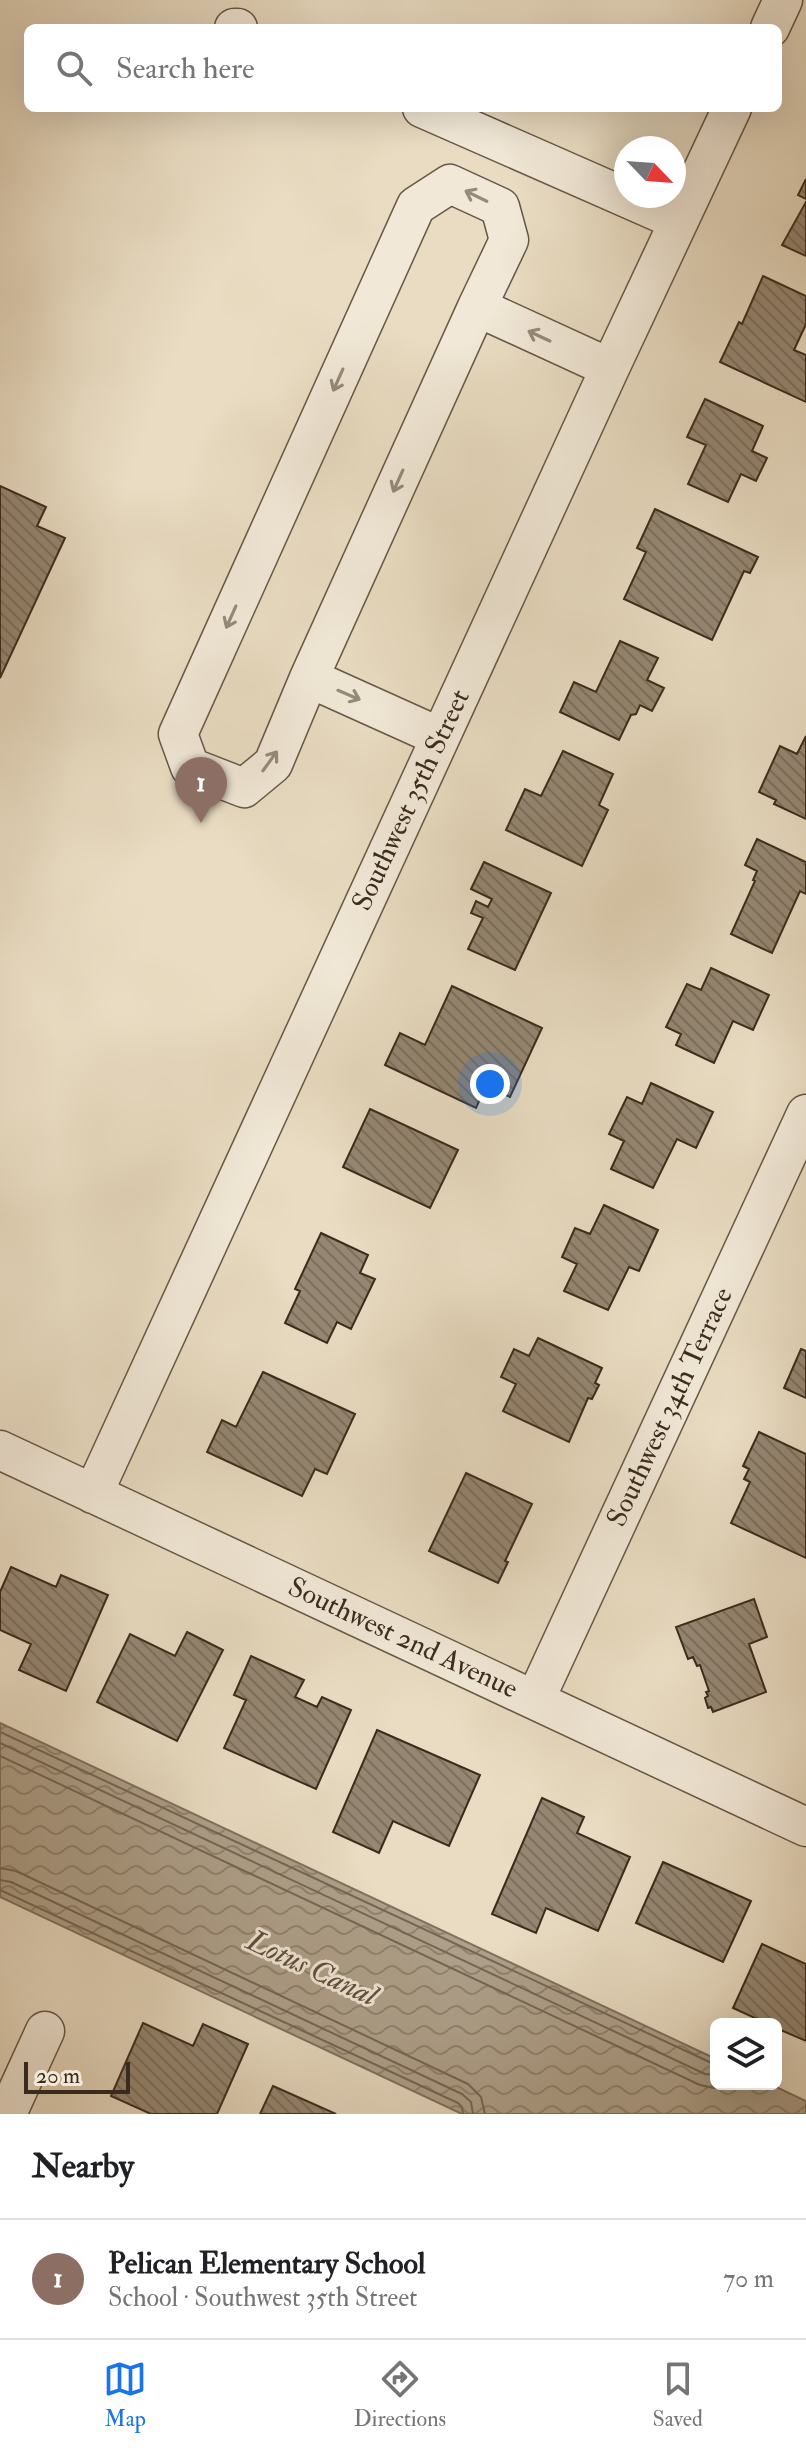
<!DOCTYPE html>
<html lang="en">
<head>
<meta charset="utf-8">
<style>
  body { margin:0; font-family:"IM FELL Double Pica",serif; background:#f6f6f6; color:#202124 }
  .controls { position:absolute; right:24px; bottom:24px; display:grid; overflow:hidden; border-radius:12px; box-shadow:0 8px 32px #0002 }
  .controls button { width:72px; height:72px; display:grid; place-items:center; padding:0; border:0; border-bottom:2px solid #e0e0e0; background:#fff; color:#202124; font:40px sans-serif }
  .compass { position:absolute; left:614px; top:136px; width:72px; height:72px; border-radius:50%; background:#fff; box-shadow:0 8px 32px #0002; rotate:115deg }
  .scale { position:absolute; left:24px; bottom:20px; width:106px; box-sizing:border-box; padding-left:8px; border:4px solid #3b2b1d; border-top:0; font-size:22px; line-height:28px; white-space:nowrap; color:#3b2b1d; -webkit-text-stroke:6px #f1e8d7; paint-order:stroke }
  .you { position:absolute; left:490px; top:1084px; width:28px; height:28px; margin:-20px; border:6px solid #fff; border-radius:50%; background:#1a73e8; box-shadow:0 0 0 12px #1a73e833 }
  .badge { display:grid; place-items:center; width:52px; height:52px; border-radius:50%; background:#1a73e8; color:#fff; font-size:26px; font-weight:700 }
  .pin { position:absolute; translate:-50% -66px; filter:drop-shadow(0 2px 4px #0008) }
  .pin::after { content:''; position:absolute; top:42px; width:28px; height:24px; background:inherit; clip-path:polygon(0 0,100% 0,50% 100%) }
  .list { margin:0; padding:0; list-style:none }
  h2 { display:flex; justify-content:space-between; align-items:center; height:104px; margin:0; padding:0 32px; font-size:34px }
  h2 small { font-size:26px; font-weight:400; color:#757577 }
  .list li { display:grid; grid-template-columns:52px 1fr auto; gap:24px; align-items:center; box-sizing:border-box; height:120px; padding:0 32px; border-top:2px solid #e0e0e0 }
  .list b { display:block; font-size:30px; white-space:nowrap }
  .list p { margin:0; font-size:26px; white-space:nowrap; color:#757577 }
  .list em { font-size:26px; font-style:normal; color:#757577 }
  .icon { flex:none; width:44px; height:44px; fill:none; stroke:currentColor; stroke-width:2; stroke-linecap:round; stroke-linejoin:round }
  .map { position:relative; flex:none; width:806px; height:2114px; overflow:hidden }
  .search { position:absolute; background:#fff; box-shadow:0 8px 32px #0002; left:24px; right:24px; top:24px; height:88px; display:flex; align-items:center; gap:20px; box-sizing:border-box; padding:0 28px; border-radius:12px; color:#757577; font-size:30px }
  .sheet { height:224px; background:#fff }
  nav { display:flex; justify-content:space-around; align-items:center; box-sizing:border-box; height:112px; border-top:2px solid #e0e0e0; background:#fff; font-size:22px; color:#757577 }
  nav a { display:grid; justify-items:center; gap:4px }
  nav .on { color:#1a73e8 }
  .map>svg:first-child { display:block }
</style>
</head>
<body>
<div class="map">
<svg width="806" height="2114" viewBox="0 0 806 2114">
  <defs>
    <pattern id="water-waves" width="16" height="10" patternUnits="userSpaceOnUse" patternTransform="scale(2)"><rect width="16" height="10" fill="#aea08a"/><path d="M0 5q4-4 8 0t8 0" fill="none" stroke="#8f8370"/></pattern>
    <pattern id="building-back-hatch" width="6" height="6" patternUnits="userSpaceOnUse" patternTransform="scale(2)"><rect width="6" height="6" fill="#958773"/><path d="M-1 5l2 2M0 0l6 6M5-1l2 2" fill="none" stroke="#7b6f5e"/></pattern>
  </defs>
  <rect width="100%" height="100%" fill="#e9dcc2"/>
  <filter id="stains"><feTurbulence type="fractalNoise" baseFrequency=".0025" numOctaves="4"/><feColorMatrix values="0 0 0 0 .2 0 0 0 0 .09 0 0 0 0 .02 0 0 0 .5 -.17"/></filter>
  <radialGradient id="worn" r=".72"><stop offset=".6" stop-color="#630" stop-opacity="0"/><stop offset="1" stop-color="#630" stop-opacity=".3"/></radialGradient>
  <path fill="url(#water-waves)" stroke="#80715e" stroke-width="2" d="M0,1723L716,2059V2084H770L806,2101V2114H462L0,1897Z"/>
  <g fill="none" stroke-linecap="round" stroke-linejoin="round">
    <path stroke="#746654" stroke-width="2" d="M0,1732L716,2065
      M0,1743L705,2074L716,2075
      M0,1756L700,2085L714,2088L729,2084
      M0,1868L16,1871L468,2084L481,2097L485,2114
      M0,1880L11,1882L462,2094L471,2102L473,2114
      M0,1890L458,2103L462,2107L463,2114"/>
  </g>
  <path fill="url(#building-back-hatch)" stroke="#3b2b1d" stroke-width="2" d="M806,179V199L798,195Z
    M806,202V256L782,245Z
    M763,276L806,296V324L794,350L806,355V402L720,362L739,322L742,324Z
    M705,399L763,426L752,451L767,458L756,481L741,474L728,502L688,484L706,445L687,437Z
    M0,486L46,507L37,526L65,538L0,678Z
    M655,509L758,557L750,573L744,571L712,640L624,599L646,552L637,548Z
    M620,641L658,658L647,680L664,688L652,711L640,705L636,714L631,715L619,740L560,712L574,682L596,692Z
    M806,736V819L774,804L776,800L759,792L780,746L797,754Z
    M563,751L613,774L599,805L608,810L582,866L506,830L525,789L541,796Z
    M757,839L806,862V894L800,891L772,953L731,934L755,881L753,880L757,871L745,865Z
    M484,862L551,893L515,970L468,949L483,918L471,913L476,901L488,907L492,899L471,889Z
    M711,968L769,995L753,1030L733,1021L714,1063L676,1045L681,1034L666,1027L687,984L701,990Z
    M452,986L542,1028L510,1097L486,1086L476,1108L385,1065L400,1033L425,1045Z
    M651,1083L713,1112L696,1148L677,1139L653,1188L611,1169L624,1141L609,1134L627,1097L642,1104Z
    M370,1109L458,1150L430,1208L343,1167Z
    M604,1205L658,1230L639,1271L629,1267L608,1310L564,1291L577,1264L562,1257L575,1228L590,1234Z
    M321,1233L368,1255L360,1273L375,1279L351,1329L337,1322L327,1343L285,1323L300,1291L295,1289Z
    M538,1338L602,1368L595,1383L599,1385L592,1399L588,1398L569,1442L503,1411L516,1384L501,1377L514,1349L529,1356Z
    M801,1349L806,1351V1398L784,1388Z
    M263,1372L355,1414L327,1474L315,1469L302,1496L207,1452L222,1420L236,1427Z
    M759,1432L806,1454V1558L731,1523L750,1482L744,1479L749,1469L743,1466Z
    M466,1473L532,1504L505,1561L508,1562L498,1583L429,1551Z
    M11,1567L56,1587L61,1575L108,1595L66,1691L19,1670L31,1644L0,1630V1592Z
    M754,1599L767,1637L749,1644L766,1692L713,1712L711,1707L708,1708L705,1698L708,1696L706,1692L709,1691L700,1665L697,1666L693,1657L688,1659L676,1627Z
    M187,1632L223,1650L177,1741L97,1702L130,1634L175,1656Z
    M251,1656L304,1680L295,1697L317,1707L322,1697L351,1710L316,1789L224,1748L246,1700L234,1695Z
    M377,1730L480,1775L449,1846L393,1821L379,1853L333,1832Z
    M542,1798L584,1817L577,1833L630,1857L598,1931L546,1908L536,1933L492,1914Z
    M663,1862L751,1901L723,1962L636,1923Z
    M762,1944L806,1964V2041L776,2028V2024H768L733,2008Z
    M143,2023L193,2046L203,2024L248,2044L217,2114H151L111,2096Z
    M273,2086L336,2114H260Z"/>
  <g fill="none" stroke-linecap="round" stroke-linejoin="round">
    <defs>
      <path id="minor" d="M234,28H238
        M770,28L783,0
        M422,108L679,221
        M309,678L273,764L244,788L190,767L178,734L416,206L450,184L500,207L509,240L477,307
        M440,737L309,678L477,307L610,368
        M0,1450L806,1827
        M93,1494L610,368L732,108
        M535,1700L806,1114
        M7,2114L45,2031"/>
    </defs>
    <use href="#minor" stroke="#665746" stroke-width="41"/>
    <use href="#minor" stroke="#f1e8d7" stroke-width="38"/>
  </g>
  <defs><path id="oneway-shaft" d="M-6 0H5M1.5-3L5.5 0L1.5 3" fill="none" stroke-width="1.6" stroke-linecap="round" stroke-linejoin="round" transform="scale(2)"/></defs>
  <g stroke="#968a7a">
    <use href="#oneway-shaft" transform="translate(476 196) rotate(-154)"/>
    <use href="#oneway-shaft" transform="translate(539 336) rotate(-155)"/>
    <use href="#oneway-shaft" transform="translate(338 380) rotate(114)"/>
    <use href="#oneway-shaft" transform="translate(398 481) rotate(114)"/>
    <use href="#oneway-shaft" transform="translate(231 617) rotate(114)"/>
    <use href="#oneway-shaft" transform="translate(349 695) rotate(23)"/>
    <use href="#oneway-shaft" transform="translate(270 761) rotate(-54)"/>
  </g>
  <g text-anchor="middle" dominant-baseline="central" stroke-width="6" stroke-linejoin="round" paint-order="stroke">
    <g font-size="28" fill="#3b2b1d" stroke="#f1e8d7">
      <text transform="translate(411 800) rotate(-65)">Southwest 35th Street</text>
      <text transform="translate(670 1407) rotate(-65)">Southwest 34th Terrace</text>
      <text transform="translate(403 1638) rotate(25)">Southwest 2nd Avenue</text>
    </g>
    <g font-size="30" font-style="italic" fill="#5e4e3e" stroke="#f1e8d7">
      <text transform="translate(312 1968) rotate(25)">Lotus Canal</text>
    </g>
  </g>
  <rect width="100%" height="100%" filter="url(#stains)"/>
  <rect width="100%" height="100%" fill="url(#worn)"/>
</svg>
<div class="controls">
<button><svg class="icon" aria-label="layers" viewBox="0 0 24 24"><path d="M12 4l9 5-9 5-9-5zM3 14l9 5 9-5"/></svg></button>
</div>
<svg class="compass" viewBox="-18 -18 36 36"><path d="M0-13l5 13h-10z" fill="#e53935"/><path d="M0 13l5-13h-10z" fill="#757577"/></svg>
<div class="scale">20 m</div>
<div class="you"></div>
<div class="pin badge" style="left:201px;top:823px;background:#8d6e63">1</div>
<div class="search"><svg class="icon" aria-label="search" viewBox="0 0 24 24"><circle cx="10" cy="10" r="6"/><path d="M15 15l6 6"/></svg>Search here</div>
</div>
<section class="sheet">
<h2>Nearby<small></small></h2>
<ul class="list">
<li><span class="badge" style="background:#8d6e63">1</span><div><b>Pelican Elementary School</b><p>School · Southwest 35th Street</p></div><em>70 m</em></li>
</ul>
</section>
<nav>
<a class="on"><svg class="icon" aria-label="map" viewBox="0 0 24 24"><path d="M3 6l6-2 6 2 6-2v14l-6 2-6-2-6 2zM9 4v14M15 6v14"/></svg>Map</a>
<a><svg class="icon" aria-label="directions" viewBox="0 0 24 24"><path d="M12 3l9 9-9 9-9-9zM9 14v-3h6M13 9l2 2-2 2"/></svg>Directions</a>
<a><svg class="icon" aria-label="saved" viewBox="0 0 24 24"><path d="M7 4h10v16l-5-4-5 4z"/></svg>Saved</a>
</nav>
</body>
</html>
